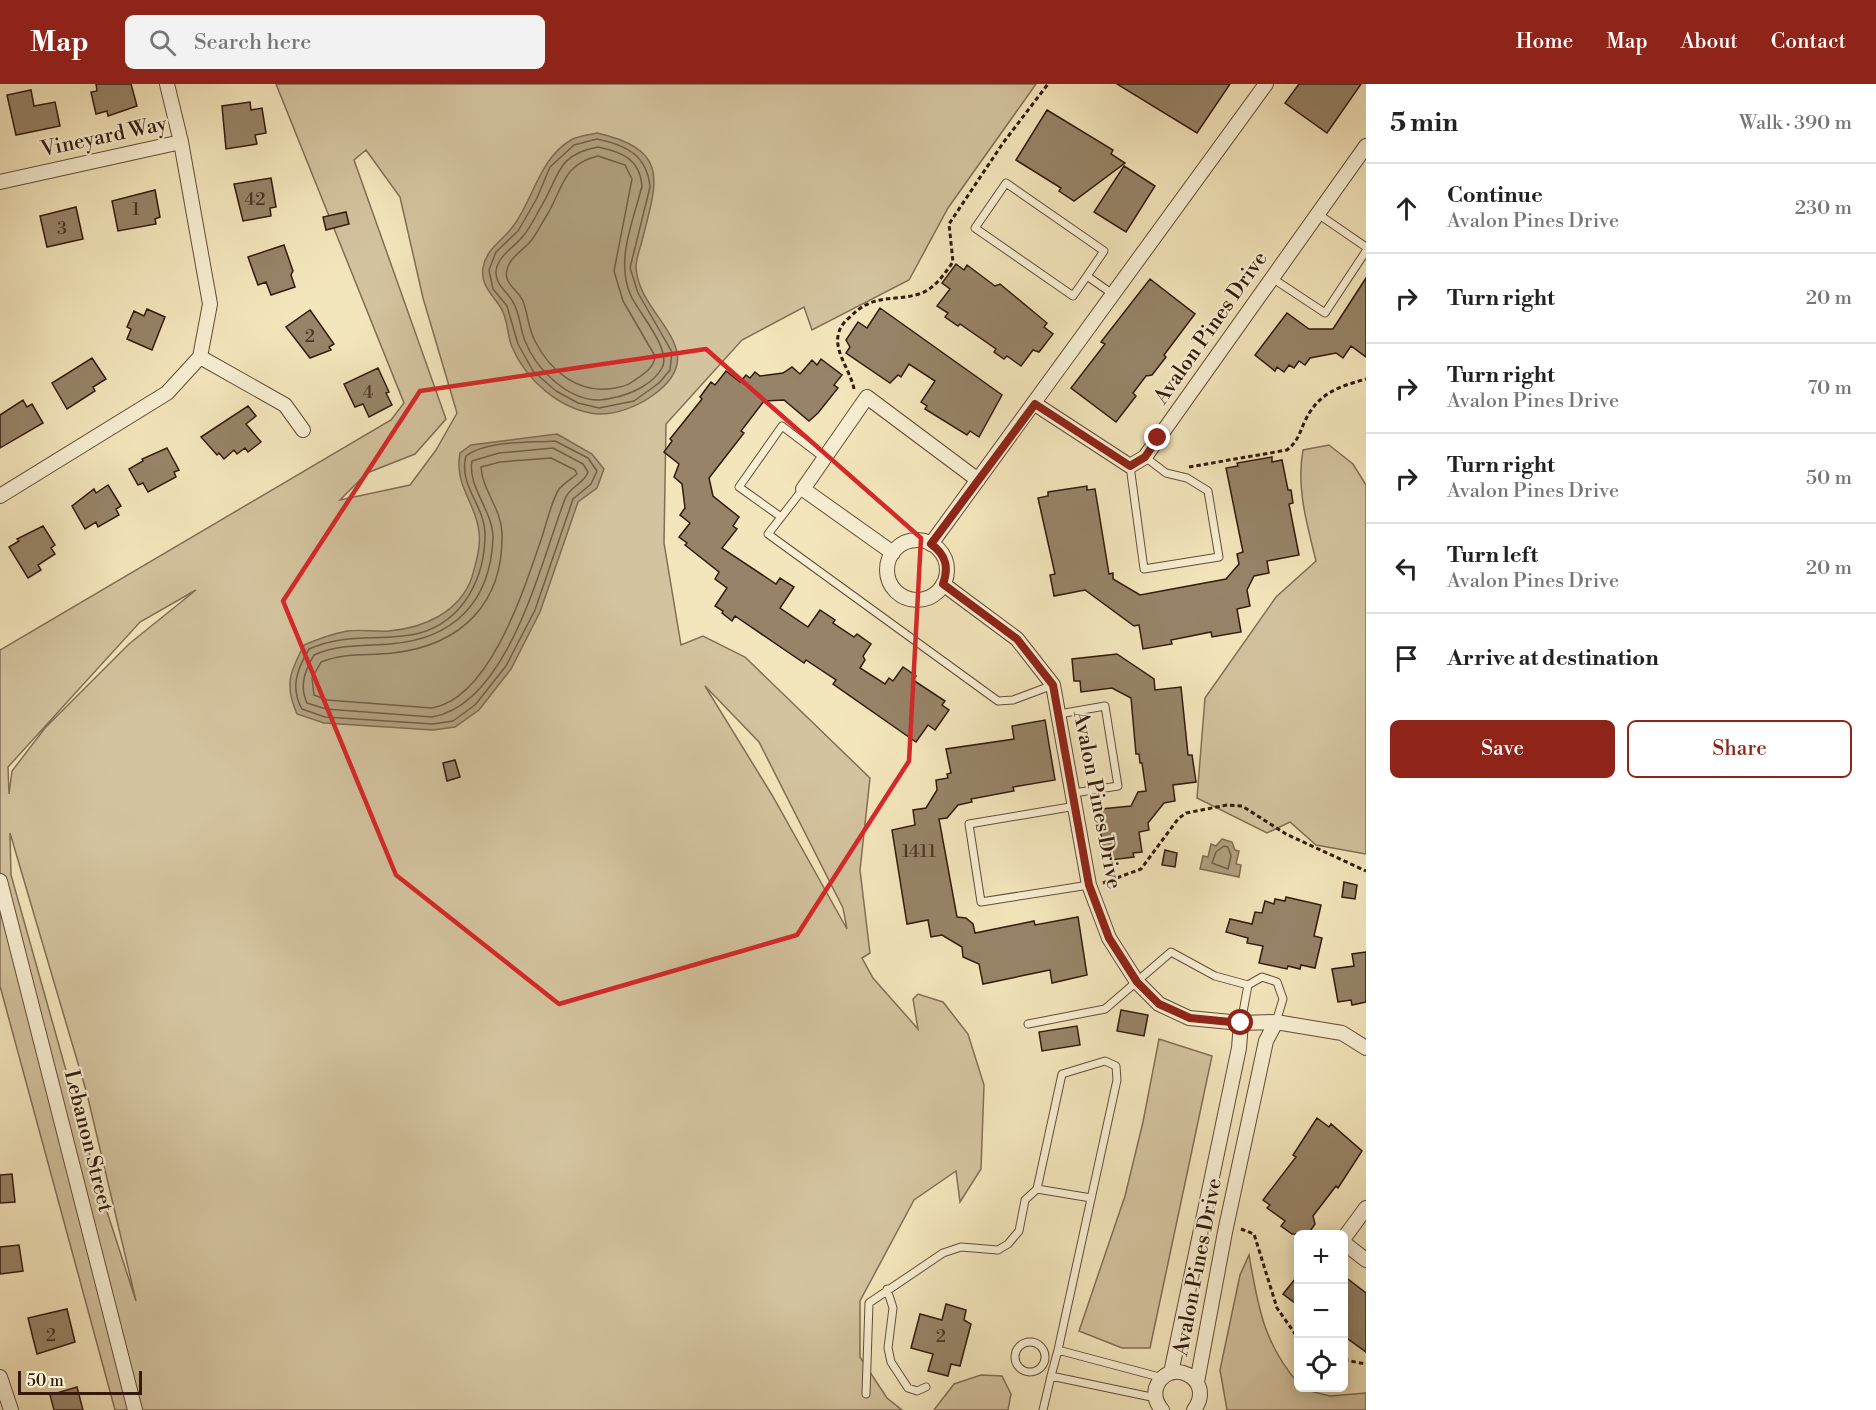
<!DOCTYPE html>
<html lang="en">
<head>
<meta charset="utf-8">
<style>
  body { margin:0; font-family:"Libre Bodoni",serif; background:#f2f2f2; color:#222 }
  .controls { position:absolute; right:18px; bottom:18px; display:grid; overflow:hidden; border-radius:9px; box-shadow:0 3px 15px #0003 }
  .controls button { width:54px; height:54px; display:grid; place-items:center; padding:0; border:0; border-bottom:2px solid #e0e0e0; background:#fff; color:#222; font:30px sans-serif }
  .scale { position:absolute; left:18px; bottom:15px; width:124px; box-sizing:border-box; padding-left:6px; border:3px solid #331a0d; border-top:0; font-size:16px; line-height:21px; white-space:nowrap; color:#331a0d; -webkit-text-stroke:4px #f8efd3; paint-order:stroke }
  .stop { position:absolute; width:18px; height:18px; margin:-14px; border:4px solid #8f2418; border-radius:50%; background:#fff }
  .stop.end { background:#8f2418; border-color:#fff; box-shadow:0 2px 6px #0008 }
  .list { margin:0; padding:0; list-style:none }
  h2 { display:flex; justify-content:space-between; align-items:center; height:78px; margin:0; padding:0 24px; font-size:26px }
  h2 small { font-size:20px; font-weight:400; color:#767676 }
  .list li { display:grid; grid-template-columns:39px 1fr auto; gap:18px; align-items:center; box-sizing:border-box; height:90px; padding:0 24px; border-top:2px solid #e0e0e0 }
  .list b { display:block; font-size:22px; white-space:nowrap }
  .list p { margin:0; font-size:20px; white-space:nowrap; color:#767676 }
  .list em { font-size:20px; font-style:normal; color:#767676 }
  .actions { display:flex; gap:12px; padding:18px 24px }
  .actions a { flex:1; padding:14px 0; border:2px solid #8f2418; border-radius:9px; text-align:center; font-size:21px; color:#8f2418 }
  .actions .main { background:#8f2418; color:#fff }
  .icon { flex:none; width:33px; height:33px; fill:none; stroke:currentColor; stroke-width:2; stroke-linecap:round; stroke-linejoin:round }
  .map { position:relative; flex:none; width:1366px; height:1326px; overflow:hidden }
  header { display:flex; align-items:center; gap:36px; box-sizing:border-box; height:84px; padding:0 30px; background:#8f2418; color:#fff }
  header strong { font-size:28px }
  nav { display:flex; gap:33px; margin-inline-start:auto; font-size:21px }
  .search { width:420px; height:54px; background:#f2f2f2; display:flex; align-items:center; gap:15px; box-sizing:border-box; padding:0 21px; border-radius:9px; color:#767676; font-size:22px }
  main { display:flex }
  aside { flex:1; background:#fff }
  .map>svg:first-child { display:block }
</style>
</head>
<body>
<header>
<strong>Map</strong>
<div class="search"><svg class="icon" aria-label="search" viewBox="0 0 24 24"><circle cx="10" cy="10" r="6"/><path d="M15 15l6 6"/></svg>Search here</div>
<nav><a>Home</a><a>Map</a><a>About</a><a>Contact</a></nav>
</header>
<main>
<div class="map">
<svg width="1366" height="1326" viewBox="0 0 1366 1326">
  <rect width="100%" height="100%" fill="#f4e6bc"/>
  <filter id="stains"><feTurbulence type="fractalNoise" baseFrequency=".00333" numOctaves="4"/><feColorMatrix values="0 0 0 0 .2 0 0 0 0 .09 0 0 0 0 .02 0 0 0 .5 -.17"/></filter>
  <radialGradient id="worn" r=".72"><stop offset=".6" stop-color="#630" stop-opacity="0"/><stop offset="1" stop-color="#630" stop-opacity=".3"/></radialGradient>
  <path fill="#d3c39e" stroke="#836e56" stroke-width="1.5" fill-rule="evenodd" d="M276,0H1036L948,124L909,196L812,246L804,223L742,256L666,340L664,459L681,561L703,552L745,573L870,694L860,786L870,869L862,874L873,894L918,945L913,915L918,910L943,918L968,950L984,1001L981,1085L960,1118L956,1087L914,1116L860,1217V1273L887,1314L902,1326H115L0,902V566L391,336L404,319ZM366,66L400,113L423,214L457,329L436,366L410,401L340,416L367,389L415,370L446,335L354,76ZM196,506L129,560L45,644L12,687L9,710L8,683L140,538ZM705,602L759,658L843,824L847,845L772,711ZM10,749L87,1010L136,1217L98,1100L11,791Z
    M1329,361L1353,380L1366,401V770L1316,761L1290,738L1267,749L1197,714L1205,614L1276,513L1316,477C1307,440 1296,404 1303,366Z
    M1159,955L1212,972L1150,1264H1122L1079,1247L1125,1112L1143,1038Z
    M1249,1171C1258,1222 1263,1258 1298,1299V1304L1330,1312L1366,1309V1326H1227L1220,1286L1240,1191Z
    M981,1291L1002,1292L1011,1310L1008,1326H934L954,1300Z"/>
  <path fill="#b2a180" stroke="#7f6b52" stroke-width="1.5" d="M597,49C671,66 657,97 642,157C640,165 636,175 636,183C638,234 717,266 652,312C638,322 616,331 597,330C560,326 526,296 512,263C507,251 508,235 501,224C493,211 480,201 483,184C486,164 504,156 514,141C534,113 540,74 571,56C578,52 589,51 597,49Z
    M557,350L592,370L604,385L597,404L578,418L540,528L511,585L479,626L455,643L433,646L324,639L297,630C284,601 290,588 304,561C318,555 332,550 347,547C361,545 375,548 389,547C424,544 460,528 472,493C476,478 481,463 479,448C476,418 454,403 460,369L471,361Z
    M1222,755L1232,758L1235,766L1239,767L1236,780L1241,781L1239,793L1200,785L1203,772L1208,773L1211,760L1216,762Z"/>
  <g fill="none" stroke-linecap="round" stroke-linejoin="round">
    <path stroke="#725e46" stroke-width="1.5" d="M597,55C626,61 647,71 650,103L630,184L638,209L672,268L670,286L659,299L634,317L599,324L578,319L556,307L533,287L518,260L507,222L493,205L489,186L496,168L518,147L537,114L550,83L574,61Z
      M598,63C622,68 640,75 642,102C633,138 615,177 631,212C639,229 672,266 662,284C653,300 633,309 617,313C612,314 605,316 599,316C567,316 536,285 525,257C520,245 520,229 513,218C507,207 495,201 496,187C498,171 515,163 523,152C531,143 536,131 542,121C560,91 556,71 598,63Z
      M598,72L625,81L632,95L614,187L623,217L655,272C654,285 642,291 632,298C627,302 621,303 615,304C579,311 550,287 535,257C528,244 528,230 523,217C518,206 503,199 507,186C509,174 522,167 530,158C537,150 541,140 547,131C563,104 563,80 598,72Z
      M555,357L588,374L597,387L591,400L573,415L535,526L506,582L475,621L453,637L433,640L325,633L302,625C290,604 297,585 309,565C350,547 381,559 420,549C465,536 485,492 485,450C485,422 458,401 466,372C487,356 529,359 555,357Z
      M553,364L583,380L588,388C584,400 569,403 565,415C541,477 509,620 432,633L326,625L307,619C299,602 305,586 314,571C340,560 363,562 390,560C454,555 490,518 493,455C494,428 467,403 472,377L499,369Z
      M551,374L575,386L577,390C571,395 564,399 559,405C551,418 547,438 542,453C525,502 491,614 432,624L327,616L314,611L312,594L321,578C345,568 368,572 393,569C462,561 504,519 502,448C501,425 482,405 481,383L500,378Z
      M1224,762L1228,763L1231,772L1228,785L1212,779L1216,768Z"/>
  </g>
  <path fill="#978468" stroke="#331a0d" stroke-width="1.5" d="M96,0H131L137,22L108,32L107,27L96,30L91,8L97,7Z
    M1117,0H1230L1197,49Z
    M1299,0H1361L1327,49L1285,19Z
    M31,6L34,22L55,18L60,42L16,51L7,11Z
    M250,18L251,26L262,24L266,49L255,51L257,60L226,65L222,22Z
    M1047,26L1113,66L1111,70L1125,79L1074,117L1059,107L1061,104L1016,76Z
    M1124,82L1155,102L1126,148L1094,128Z
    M271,94L276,123L270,124L271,132L243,137L234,100Z
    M155,106L160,133L155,135L156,140L118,147L112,117Z
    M76,123L83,155L47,163L40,132Z
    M346,128L349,140L326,146L323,133Z
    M284,161L293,187L291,191L295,203L271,211L266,198L258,201L248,173Z
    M956,180L964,186L967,181L995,202L1000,200L1047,239L1044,243L1053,250L1039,268L1033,266L1021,282L1007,272L1004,275L994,268L996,265L960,240L958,242L945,233L948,229L937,222L950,205L942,199Z
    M1366,194V273L1351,262L1343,274L1336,269L1310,274L1305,281L1299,277L1294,284L1289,281L1284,288L1277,283L1275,287L1255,271L1287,229L1309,245H1333Z
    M1150,195L1195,230L1164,271L1166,273L1152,291L1146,292L1133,309L1136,312L1116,338L1071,304L1105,260L1101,258Z
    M880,224L1002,311L979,353L970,347L967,351L925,325L927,322L921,318L935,297L909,280L901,293L898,291L890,299L846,269L850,263L846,256L858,238L867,244Z
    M147,225L165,233L152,266L127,255L131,245L127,243L134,227L144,232Z
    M310,226L334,260L329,263L331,266L310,274L286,243Z
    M92,274L106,295L93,303L95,307L67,325L52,299Z
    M821,275L842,291L834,301L838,304L818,329L809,337L784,316L764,317L741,347L744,349L709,394L713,412L739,433L733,442L737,445L722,464L776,500L780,494L794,503L780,524L808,543L820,526L835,536L833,539L854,553L857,550L871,560L863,572L865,576L860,584L885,600L889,594L893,597L903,583L916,592L913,596L945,617L942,621L949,626L935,646L928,641L916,658L833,600L836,596L806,576L804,579L735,532L732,537L722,529L723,527L715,522L727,504L715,495L719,488L685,461L687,459L679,453L690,439L680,431L685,424L682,400L674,393L679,380L664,368L672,357L670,355L702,315L700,313L711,298L715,301L726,287L740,298L746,291L750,294L755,288L760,292L783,289L792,283L800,290L812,276L817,281Z
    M378,284L389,308L386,309L392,321L369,333L363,320L355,323L344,300Z
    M23,316L27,323L32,320L43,339L0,364V331Z
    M248,322L256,332L246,340L261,358L248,368L245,364L237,370L234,366L224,375L219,369L217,371L201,353Z
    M167,364L179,386L174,388L176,393L148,408L143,399L138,401L129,385L143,377L142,375Z
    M1272,373V378L1282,376L1288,406H1291L1293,419L1289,420L1299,471L1267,477L1269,489L1254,492L1247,506L1250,522L1237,525L1241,548L1212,553L1211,548L1171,556L1172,560L1143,565L1139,541L1134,542L1085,506L1054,512L1050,491L1055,490L1038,414L1048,412V408L1087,402V406L1095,405L1109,490L1113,489V495L1140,511L1226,495L1239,480L1237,470L1243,468L1226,384L1238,382L1237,379Z
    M108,401L121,422L116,425L119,431L98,443L96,438L85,445L72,422L94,405L96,409Z
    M43,442L55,461L51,464L55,470L38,481L41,486L28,494L9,463L19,457L17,455Z
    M1117,570L1154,595L1155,606L1181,603L1188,671H1192L1196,698L1173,701L1175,717L1164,719L1148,739L1149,746L1139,748L1142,768L1133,769L1134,773L1110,776L1108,765L1103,766L1099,735H1102L1101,725L1131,722L1138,708L1146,707L1142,679H1140L1139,670H1136L1131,614L1112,604L1081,608L1080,597H1074L1072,575Z
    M1045,636L1055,696L1013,703L1014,707L971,715L972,718L958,721L947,734L939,735L957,833L966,834L973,840L975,849L1034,837L1035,841L1078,833L1087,891L1052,899L1050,886L983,900L979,880L963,873L962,863L942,851L931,853L928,836L907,840L892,746L915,741L913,726L926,724L937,706L936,696L948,694L947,690L951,689L946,665L1014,655L1012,642Z
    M455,676L460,693L447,697L443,679Z
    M1165,766L1177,769L1175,783L1162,781Z
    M1344,798L1357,801L1355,815L1342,813Z
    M1286,813L1321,821L1314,852L1322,854L1315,884L1301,881L1300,885L1288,882L1287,885L1259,879L1263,862L1247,859L1248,854L1226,848L1230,835L1252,840L1255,828L1262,829L1265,817L1274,820L1275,815L1285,817Z
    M1366,868V918L1352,921L1351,916L1338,918L1332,885L1354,882L1352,870Z
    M1121,926L1148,931L1144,952L1117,947Z
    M1077,942L1080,961L1042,967L1039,948Z
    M1317,1034L1329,1043L1331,1040L1362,1067L1338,1104L1336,1102L1313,1132L1315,1140L1308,1150H1292L1281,1142L1285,1137L1267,1124L1270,1121L1263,1116L1296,1073L1293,1071Z
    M12,1090L15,1118L0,1119V1091Z
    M19,1161L23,1187L0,1190V1163Z
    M1299,1190V1222L1283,1210Z
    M1344,1192L1366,1209V1268L1344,1252Z
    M946,1220L966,1226L964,1236L971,1240L960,1282L951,1280L948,1292L928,1287L933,1270L911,1264L920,1230L942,1236Z
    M67,1225L75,1258L37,1270L28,1234Z
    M77,1303L83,1326H54L50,1311Z"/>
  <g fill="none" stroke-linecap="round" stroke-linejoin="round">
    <defs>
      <path id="lane" d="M1318,130L1366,163
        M1087,192L1073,212L975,144L1006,99L1104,167L1087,192L1114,211
        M1272,194L1325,229L1366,167
        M1130,382L1144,485L1219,473L1208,407L1187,394L1166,389L1145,373
        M803,405L768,450L998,617L1013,616L1053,601
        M781,433L739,403L782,342L824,374
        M1059,630L1105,622L1118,702L1074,709
        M1076,722L969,740L981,818L1089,801
        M1241,939L1248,901L1262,893L1277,898L1283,915L1276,938
        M1028,940L1105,925L1171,868L1215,892L1248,901
        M887,1205L893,1224L888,1264L891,1278L908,1304L917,1307L926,1303
        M1015 1273a15 15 0 1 1 30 0a15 15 0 1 1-30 0Z
        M1058,1266L1117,996L1116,982L1105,977L1062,990L1037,1105L1091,1114
        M866,1310L869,1219L943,1169L961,1163L998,1166L1008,1160L1019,1147L1025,1116L1037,1105
        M1156,1314L1051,1292L1058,1266L1163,1294
        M1043,1326L1051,1292"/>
      <path id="street" d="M0,98L181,58
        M200,273L285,321L303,346
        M1035,320L1130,382L1145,373L1366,62
        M0,412L167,309L200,273L210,220L181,58L167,0
        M887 486a30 30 0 1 1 60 0a30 30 0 1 1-60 0Z
        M931,460L1266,0
        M893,469L803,405L867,313L978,396
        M943,500L1017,555L1053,601L1089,801L1109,854L1137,898L1159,920L1189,934L1241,939L1276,938L1342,949L1366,964
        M0,797L135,1326
        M1344,1154L1366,1124
        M1344,1159L1366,1176
        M1171,1289L1239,964L1241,939
        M0,1293L11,1326
        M1197,1298L1225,1148L1266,957L1276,938
        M1162,1326C1157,1320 1154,1312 1156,1304C1167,1271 1217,1294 1194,1326"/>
    </defs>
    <use href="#lane" stroke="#634d39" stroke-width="9"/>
    <use href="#street" stroke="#634d39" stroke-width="16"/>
    <path stroke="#331a0d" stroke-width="3" stroke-dasharray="4.5 3" stroke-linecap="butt" d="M854,305C851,288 835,269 838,252C839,244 844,238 850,233C873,209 892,218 919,210C935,205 944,190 953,178L949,140L1003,59L1048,0
      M1189,383L1287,366C1297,358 1299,351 1304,339C1317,310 1337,303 1366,295
      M1103,799L1141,785L1178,735L1186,729L1227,721L1242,722L1286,750L1366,787
      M1241,1145L1254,1150L1277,1224L1298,1254
      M1344,1276L1366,1280"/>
    <use href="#lane" stroke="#f8efd3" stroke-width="7"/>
    <use href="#street" stroke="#f8efd3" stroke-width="14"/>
  </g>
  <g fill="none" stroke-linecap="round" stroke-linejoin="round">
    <path stroke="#8f2418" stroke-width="8" d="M1158,354L1145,373L1130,382L1035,320L931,460C946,471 949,483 943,500L1017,555L1053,601L1089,801L1109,854L1137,898L1159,920L1190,934L1241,939"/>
  </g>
  <path fill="none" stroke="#d62828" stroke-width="4.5" stroke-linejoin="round" d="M706,265L921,454L909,677L797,851L559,920L396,791L283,517L420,307Z"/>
  <g text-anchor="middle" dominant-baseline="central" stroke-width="4.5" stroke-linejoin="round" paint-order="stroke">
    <g font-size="18" fill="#4c3424">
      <text x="255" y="115">42</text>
      <text x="136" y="125">1</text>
      <text x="62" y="144">3</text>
      <text x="310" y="252">2</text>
      <text x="368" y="308">4</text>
      <text x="919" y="767">1411</text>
      <text x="51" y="1251">2</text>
      <text x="941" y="1252">2</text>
    </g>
    <g font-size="21" fill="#331a0d" stroke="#f8efd3">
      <text transform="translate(104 53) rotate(-12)">Vineyard Way</text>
      <text transform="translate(1211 244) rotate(-55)">Avalon Pines Drive</text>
      <text transform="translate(1097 716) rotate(79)">Avalon Pines Drive</text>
      <text transform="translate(88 1057) rotate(76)">Lebanon Street</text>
      <text transform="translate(1198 1183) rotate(-79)">Avalon Pines Drive</text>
    </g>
  </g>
  <rect width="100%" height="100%" filter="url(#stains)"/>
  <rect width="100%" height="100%" fill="url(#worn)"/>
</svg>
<div class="controls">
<button>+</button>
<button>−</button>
<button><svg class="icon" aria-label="locate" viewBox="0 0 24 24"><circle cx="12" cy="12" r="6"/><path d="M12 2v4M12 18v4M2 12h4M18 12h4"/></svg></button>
</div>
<div class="scale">50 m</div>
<div class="stop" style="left:1241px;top:939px"></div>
<div class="stop end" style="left:1158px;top:354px"></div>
</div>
<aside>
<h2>5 min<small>Walk · 390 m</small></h2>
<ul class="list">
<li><svg class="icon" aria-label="ahead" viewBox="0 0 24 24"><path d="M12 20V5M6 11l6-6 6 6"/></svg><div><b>Continue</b><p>Avalon Pines Drive</p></div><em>230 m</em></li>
<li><svg class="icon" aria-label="right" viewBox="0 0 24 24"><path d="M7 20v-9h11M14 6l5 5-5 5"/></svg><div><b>Turn right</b></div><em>20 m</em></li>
<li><svg class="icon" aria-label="right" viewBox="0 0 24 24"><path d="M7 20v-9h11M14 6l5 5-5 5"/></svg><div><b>Turn right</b><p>Avalon Pines Drive</p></div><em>70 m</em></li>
<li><svg class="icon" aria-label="right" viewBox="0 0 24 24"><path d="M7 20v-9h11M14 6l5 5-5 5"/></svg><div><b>Turn right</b><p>Avalon Pines Drive</p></div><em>50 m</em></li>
<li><svg class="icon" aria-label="left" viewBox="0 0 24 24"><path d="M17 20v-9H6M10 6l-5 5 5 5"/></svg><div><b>Turn left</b><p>Avalon Pines Drive</p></div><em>20 m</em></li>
<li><svg class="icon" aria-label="arrive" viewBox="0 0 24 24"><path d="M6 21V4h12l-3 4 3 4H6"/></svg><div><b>Arrive at destination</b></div></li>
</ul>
<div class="actions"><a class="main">Save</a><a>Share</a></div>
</aside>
</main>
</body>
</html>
